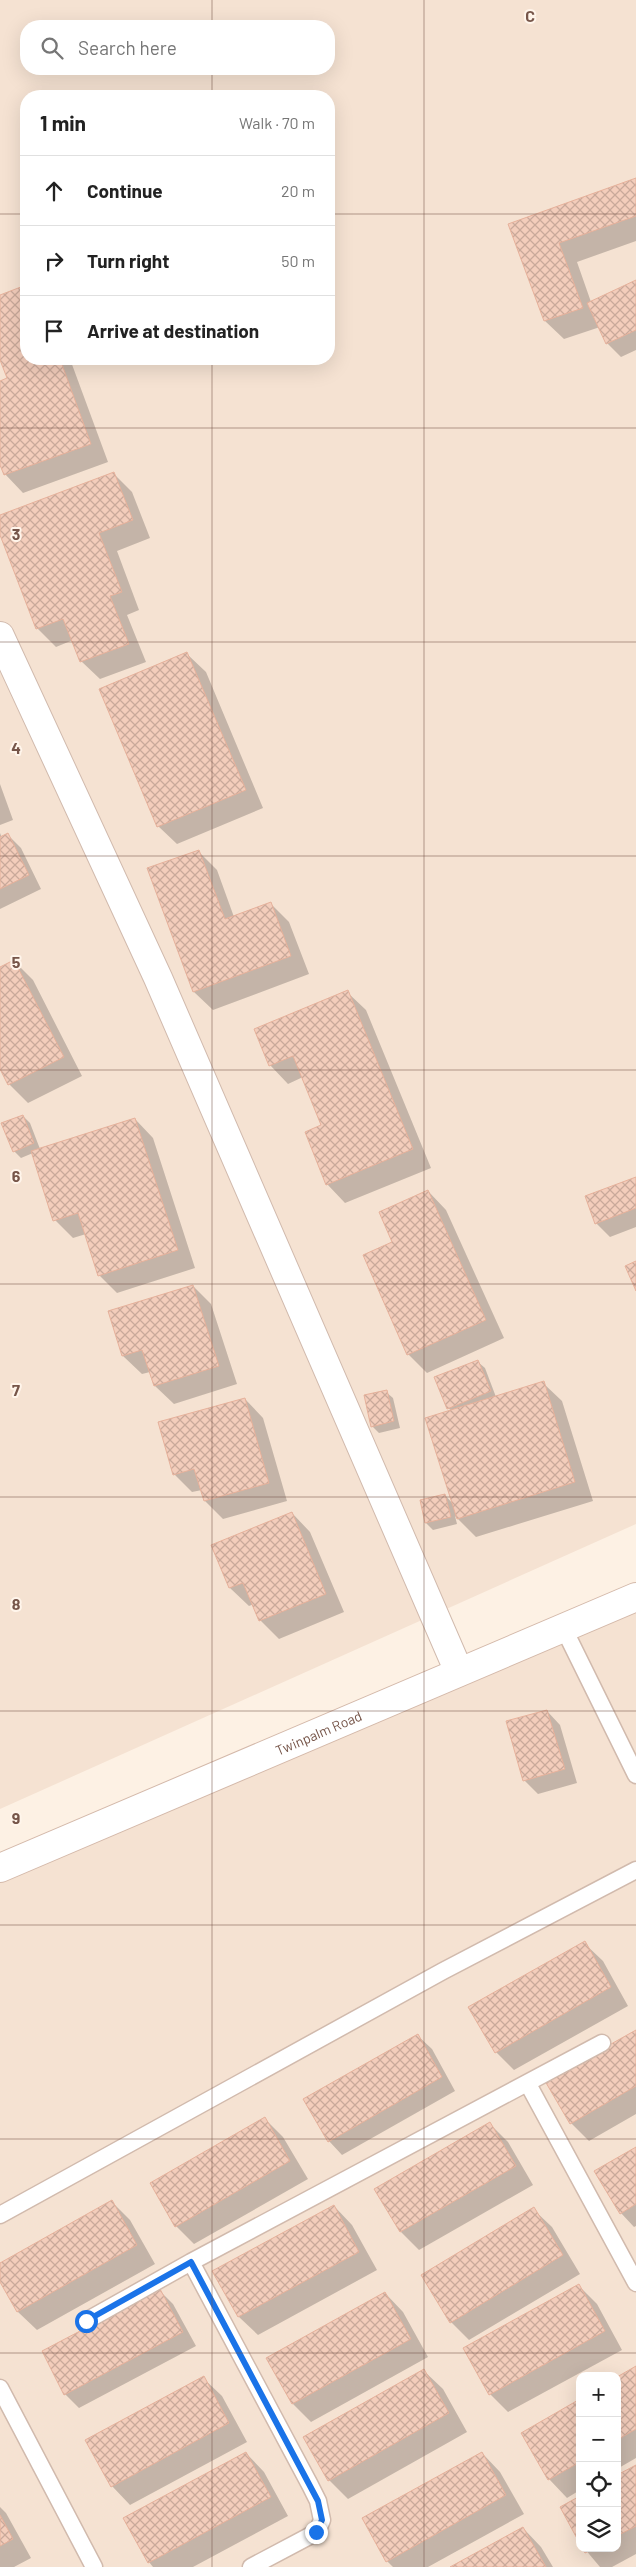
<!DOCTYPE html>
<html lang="en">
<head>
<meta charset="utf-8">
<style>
  body { margin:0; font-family:Barlow,sans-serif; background:#f6f6f6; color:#222 }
  .controls { position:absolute; right:15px; bottom:15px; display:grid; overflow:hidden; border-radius:10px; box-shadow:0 5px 20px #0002 }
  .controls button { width:45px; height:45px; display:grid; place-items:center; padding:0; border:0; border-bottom:1px solid #e0e0e0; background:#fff; color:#222; font:25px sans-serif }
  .stop { position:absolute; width:15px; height:15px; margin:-11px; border:4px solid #1a73e8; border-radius:50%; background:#fff }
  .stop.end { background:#1a73e8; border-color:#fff; box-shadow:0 1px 5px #0008 }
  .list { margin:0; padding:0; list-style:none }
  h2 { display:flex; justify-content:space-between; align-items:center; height:65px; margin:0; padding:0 20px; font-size:21px }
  h2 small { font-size:16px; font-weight:400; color:#767676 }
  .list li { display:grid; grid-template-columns:32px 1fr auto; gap:15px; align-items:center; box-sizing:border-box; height:70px; padding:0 20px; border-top:1px solid #e0e0e0 }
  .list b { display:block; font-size:19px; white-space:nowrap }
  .list em { font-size:16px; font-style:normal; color:#767676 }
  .icon { flex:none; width:28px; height:28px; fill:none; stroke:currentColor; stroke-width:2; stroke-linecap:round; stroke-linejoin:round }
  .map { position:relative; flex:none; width:636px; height:2567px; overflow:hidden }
  .search { position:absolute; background:#fff; box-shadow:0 5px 20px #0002; left:20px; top:20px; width:315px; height:55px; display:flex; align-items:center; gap:12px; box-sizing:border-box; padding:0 18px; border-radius:20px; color:#767676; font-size:19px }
  .panel { position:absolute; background:#fff; box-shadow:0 5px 20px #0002; left:20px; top:90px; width:315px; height:275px; border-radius:20px }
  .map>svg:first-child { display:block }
</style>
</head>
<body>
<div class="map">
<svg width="636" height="2567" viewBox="0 0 636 2567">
  <defs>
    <pattern id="building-cross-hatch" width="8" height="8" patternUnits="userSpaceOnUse" patternTransform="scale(1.25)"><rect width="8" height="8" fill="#f3cdbb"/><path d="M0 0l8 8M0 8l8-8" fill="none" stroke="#c9a99a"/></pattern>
  </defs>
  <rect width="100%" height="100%" fill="#fdf1e4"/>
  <path fill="#f5e2d2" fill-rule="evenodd" d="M0,0H636V1524L0,1809ZM26,26H329V69H26ZM26,96H329V359H26Z
    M636,1597V2567H0V1868ZM580,2376H617V2548H580Z"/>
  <path fill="#0003" d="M636,179V241L577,262L591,302L636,282V350L621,357L607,343L600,327L564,339L545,321L510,224Z
    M26,286V359H70L108,462L23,493L5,474L0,461V382L9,379L0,356V296Z
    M114,474L132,492L150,538L117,551L139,610L127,615L146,662L100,679L81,661L73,640L56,647L37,628L0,532V517Z
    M187,654L206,672L263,808L177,844L158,826Z
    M0,784L13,820L0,825Z
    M0,833L2,838L8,835L21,848L41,889L0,909Z
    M198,851L217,870L234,917L271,904L289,922L309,974L213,1010L194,992L149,869Z
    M14,961L33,980L82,1076L28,1103L9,1084L0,1069V968Z
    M347,992L366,1010L431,1168L345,1203L327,1184L323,1126L303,1077L288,1084L270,1065Z
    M23,1116L30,1123L40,1149L135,1119L153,1138L195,1268L117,1293L99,1275L86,1234L73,1238L55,1220L33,1153L21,1158L14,1151Z
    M636,1178V1227L610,1237L596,1223Z
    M428,1191L446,1210L504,1338L427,1373L408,1354L394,1243Z
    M193,1286L211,1304L237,1384L174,1404L155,1386L150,1372L142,1374L123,1356L110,1312Z
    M478,1362L485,1368L496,1397L543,1383L562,1401L593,1501L476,1537L455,1516L457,1524L433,1530L426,1523L445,1495L453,1504L452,1411L448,1408Z
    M386,1392L393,1398L400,1428L379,1433L372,1426Z
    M245,1399L263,1418L287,1501L223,1519L205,1501L202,1490L192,1492L174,1474Z
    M292,1513L310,1532L344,1612L279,1639L260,1620L254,1604L249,1606L230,1588L213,1546Z
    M547,1711L560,1725L577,1783L538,1794L524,1780Z
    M584,1943L603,1961L628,2006L514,2070L496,2052Z
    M636,2031V2114L589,2141L571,2123Z
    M418,2036L432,2049L455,2091L342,2155L329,2141Z
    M265,2119L283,2137L308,2179L194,2244L176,2226Z
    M490,2124L508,2142L533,2185L419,2250L401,2232Z
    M636,2148V2226L634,2227L621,2213Z
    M112,2202L130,2220L155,2264L37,2330L18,2312L0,2279V2265Z
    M334,2206L352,2225L377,2270L258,2335L239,2317L214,2271Z
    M533,2209L552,2227L580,2274L469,2340L451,2322Z
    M579,2286L597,2304L622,2350L508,2412L490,2394Z
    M160,2291L173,2304L196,2346L79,2408L65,2394Z
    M385,2293L403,2312L428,2357L311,2422L293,2404L267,2358Z
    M636,2368V2458L617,2469V2378Z
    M424,2371L443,2389L467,2432L348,2499L329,2480L305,2438Z
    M203,2378L222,2396L247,2442L130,2505L112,2486Z
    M580,2400V2490L567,2498L549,2479Z
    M246,2453L264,2472L288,2516L193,2567H153L149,2562Z
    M482,2453L500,2472L524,2514L428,2567H393L387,2561Z
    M636,2467V2554L612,2567H600L584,2548H617V2477Z
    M0,2507L6,2513L31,2558L14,2567H0Z
    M523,2528L541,2547L553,2567H452Z"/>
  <path fill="url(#building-cross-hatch)" stroke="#e6b19b" d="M636,178V216L559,243L583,308L544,321L508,224Z
    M636,280V330L606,344L587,303Z
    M26,285V359H60L91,444L4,475L0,465V381L7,378L0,360V295Z
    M114,472L133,520L99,533L122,592L110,596L129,644L80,662L63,619L36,629L0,535V515Z
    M187,652L246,790L157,827L99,689Z
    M8,833L29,875L0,889V837Z
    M199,850L225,919L271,902L291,956L193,992L147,868Z
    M14,960L64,1057L8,1085L0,1069V967Z
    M348,990L413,1149L326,1185L305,1132L321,1125L293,1056L269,1066L254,1029Z
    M23,1115L34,1143L13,1152L1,1123Z
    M135,1118L178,1250L98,1276L78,1213L53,1221L31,1151Z
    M636,1177V1208L595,1224L585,1196Z
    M428,1190L486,1320L407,1355L363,1255L392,1242L379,1212Z
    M636,1261V1291L625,1266Z
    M193,1285L219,1366L154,1386L142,1350L122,1356L108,1311Z
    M478,1360L491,1391L447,1409L434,1377Z
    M544,1381L575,1482L457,1519L425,1418Z
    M387,1390L394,1421L371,1427L364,1395Z
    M245,1398L269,1483L204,1501L194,1469L173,1475L158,1422Z
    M445,1494L451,1517L425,1523L420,1500Z
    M292,1512L326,1594L259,1621L243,1583L229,1588L211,1545Z
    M547,1710L565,1769L523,1781L506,1721Z
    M585,1941L611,1987L495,2053L468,2007Z
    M636,2030V2086L570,2124L545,2081Z
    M418,2034L442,2077L328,2142L303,2099Z
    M265,2117L290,2161L175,2227L150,2183Z
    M490,2122L516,2166L400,2232L374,2189Z
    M636,2147V2204L620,2214L594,2171Z
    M112,2200L137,2245L17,2312L0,2282V2263Z
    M334,2205L359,2252L238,2317L212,2271Z
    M534,2207L563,2255L450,2323L421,2275Z
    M579,2284L605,2331L489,2395L463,2348Z
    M160,2289L183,2332L64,2395L42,2351Z
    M385,2292L411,2339L292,2404L266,2358Z
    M636,2366V2429L617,2440V2377Z
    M424,2369L449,2413L328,2481L303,2437Z
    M204,2376L229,2423L111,2487L85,2440Z
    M580,2399V2462L548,2480L521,2433Z
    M246,2452L271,2497L148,2563L123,2518Z
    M482,2452L506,2495L386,2562L362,2518Z
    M636,2465V2526L617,2536V2475Z
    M580,2496V2544L560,2507Z
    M0,2515L13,2539L0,2546Z
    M523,2527L546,2567H450Z
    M582,2548H595L585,2553Z"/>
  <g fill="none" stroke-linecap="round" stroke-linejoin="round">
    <defs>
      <path id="service" d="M564,1629L636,1775
        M528,2084L636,2283
        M0,2215L443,1971L636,1870
        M191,2262L310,2485L318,2501L322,2520L317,2532L251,2567
        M86,2321L191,2262L602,2043
        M0,2388L94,2567"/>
      <path id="minor" d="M0,636L158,978L459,1672"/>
      <g id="secondary">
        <path id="s1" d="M0,1868L636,1597"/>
      </g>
    </defs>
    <use href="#service" stroke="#d1baad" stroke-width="19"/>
    <use href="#minor" stroke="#d1baad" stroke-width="30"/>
    <use href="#secondary" stroke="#d4b9aa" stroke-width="30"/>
    <use href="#service" stroke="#fff" stroke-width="16"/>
    <use href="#minor" stroke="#fff" stroke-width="28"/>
    <use href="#secondary" stroke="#fff" stroke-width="28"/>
  </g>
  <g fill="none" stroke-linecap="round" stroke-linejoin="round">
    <path stroke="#1a73e8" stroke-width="6" d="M86,2321L191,2262L318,2501L322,2520L316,2532"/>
  </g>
  <path fill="none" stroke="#765549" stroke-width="1" stroke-opacity="0.55" d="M212,0V26M424,0V2567M212,69V96M0,214H26M329,214H636M212,359V2567M0,428H636M0,642H636M0,856H636M0,1070H636M0,1284H636M0,1497H636M0,1711H636M0,1925H636M0,2139H636M0,2353H636"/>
  <g text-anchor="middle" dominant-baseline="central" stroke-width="4" stroke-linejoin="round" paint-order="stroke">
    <g font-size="14" fill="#765549" stroke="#fff5eb">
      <text stroke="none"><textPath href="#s1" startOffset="346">Twinpalm Road</textPath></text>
    </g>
  </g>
  <g font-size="16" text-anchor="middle" font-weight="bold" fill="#765549" stroke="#fff5eb" stroke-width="4" stroke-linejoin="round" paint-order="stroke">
    <text x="530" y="22">C</text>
    <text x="16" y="540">3</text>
    <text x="16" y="754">4</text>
    <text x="16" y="968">5</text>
    <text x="16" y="1182">6</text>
    <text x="16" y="1396">7</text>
    <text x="16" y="1610">8</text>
    <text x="16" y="1824">9</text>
  </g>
</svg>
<div class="controls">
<button>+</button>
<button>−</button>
<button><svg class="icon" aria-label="locate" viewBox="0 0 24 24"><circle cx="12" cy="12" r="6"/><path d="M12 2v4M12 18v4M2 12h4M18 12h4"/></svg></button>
<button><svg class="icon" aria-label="layers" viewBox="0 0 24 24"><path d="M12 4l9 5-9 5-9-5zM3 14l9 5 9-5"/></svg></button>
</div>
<div class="stop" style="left:86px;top:2321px"></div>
<div class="stop end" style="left:316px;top:2532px"></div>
<div class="search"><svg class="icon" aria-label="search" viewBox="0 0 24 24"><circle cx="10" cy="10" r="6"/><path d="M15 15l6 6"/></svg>Search here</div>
<section class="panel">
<h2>1 min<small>Walk · 70 m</small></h2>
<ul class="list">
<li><svg class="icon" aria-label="ahead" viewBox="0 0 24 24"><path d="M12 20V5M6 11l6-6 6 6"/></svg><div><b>Continue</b></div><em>20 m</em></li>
<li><svg class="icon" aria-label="right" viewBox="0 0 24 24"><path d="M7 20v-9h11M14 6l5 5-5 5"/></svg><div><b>Turn right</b></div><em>50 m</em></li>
<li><svg class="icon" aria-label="arrive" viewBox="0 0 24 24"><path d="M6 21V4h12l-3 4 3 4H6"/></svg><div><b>Arrive at destination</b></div></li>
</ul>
</section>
</div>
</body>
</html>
